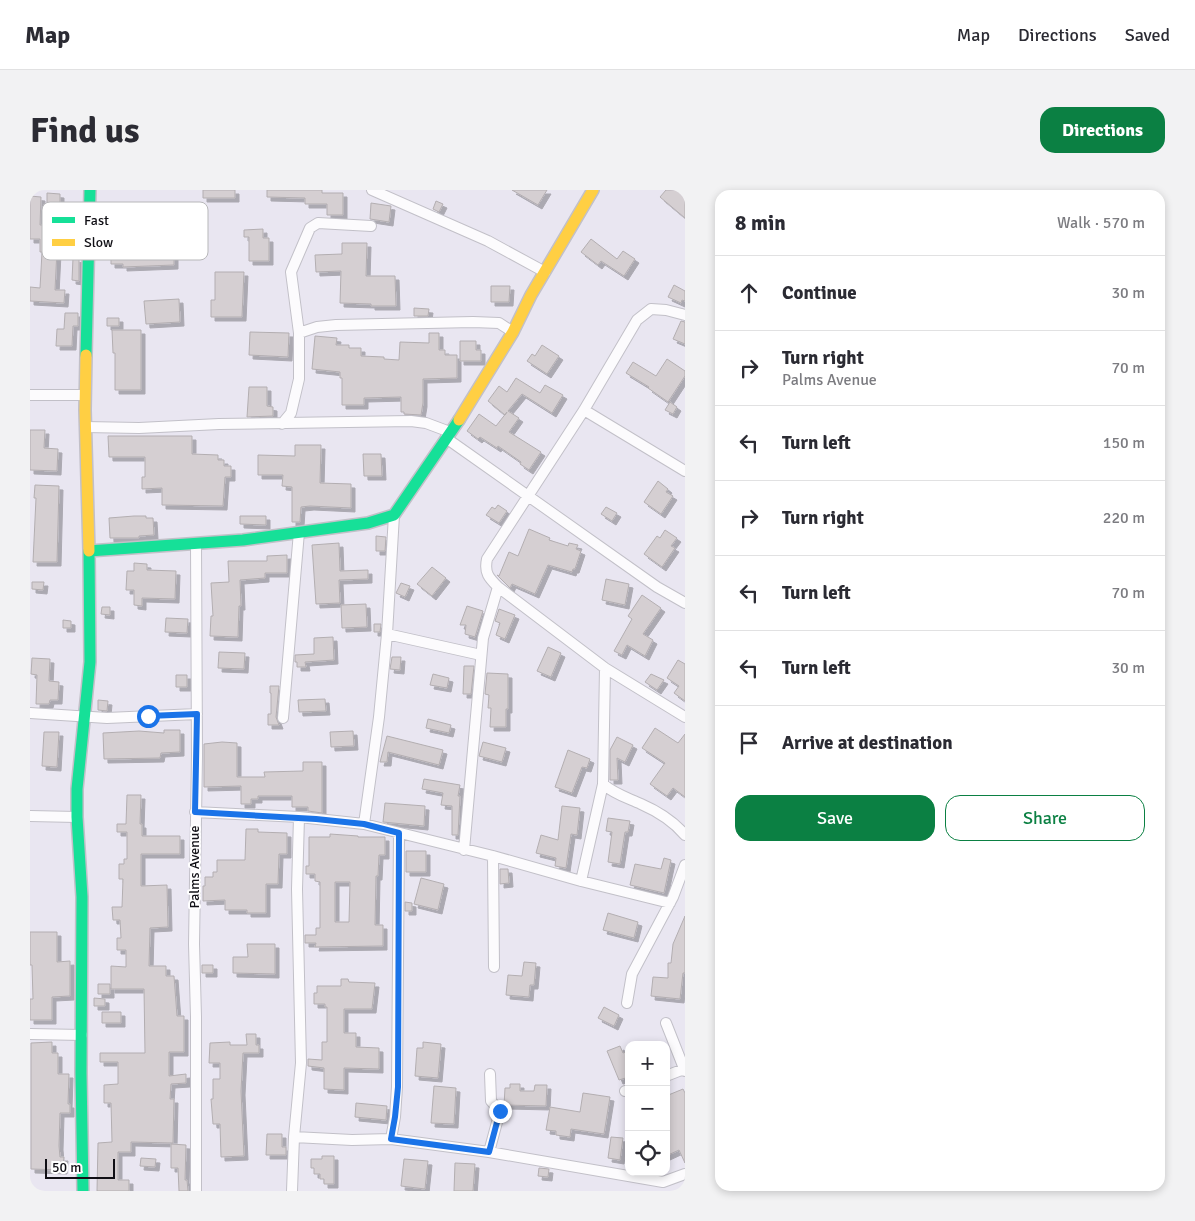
<!DOCTYPE html>
<html lang="en">
<head>
<meta charset="utf-8">
<style>
  body { margin:0; font-family:Signika,sans-serif; background:#f2f2f3; color:#2b2b33 }
  .controls { position:absolute; right:15px; bottom:15px; display:grid; overflow:hidden; border-radius:10px; box-shadow:0 2px 8px #0003 }
  .controls button { width:45px; height:45px; display:grid; place-items:center; padding:0; border:0; border-bottom:1px solid #e1e1e2; background:#fff; color:#2b2b33; font:25px sans-serif }
  .scale { position:absolute; left:15px; bottom:12px; width:70px; box-sizing:border-box; padding-left:5px; border:2px solid #100f15; border-top:0; font-size:14px; line-height:18px; white-space:nowrap; color:#100f15; -webkit-text-stroke:4px #fff; paint-order:stroke }
  .stop { position:absolute; width:15px; height:15px; margin:-11px; border:4px solid #1a73e8; border-radius:50%; background:#fff }
  .stop.end { background:#1a73e8; border-color:#fff; box-shadow:0 1px 5px #0008 }
  .list { margin:0; padding:0; list-style:none }
  h2 { display:flex; justify-content:space-between; align-items:center; height:65px; margin:0; padding:0 20px; font-size:21px }
  h2 small { font-size:16px; font-weight:400; color:#7c7c81 }
  .list li { display:grid; grid-template-columns:32px 1fr auto; gap:15px; align-items:center; box-sizing:border-box; height:75px; padding:0 20px; border-top:1px solid #e1e1e2 }
  .list b { display:block; font-size:19px; white-space:nowrap }
  .list p { margin:0; font-size:16px; white-space:nowrap; color:#7c7c81 }
  .list em { font-size:16px; font-style:normal; color:#7c7c81 }
  .actions { display:flex; gap:10px; padding:15px 20px }
  .actions a { flex:1; padding:11px 0; border:1px solid #0b8043; border-radius:15px; text-align:center; font-size:18px; color:#0b8043 }
  .actions .main { background:#0b8043; color:#fff }
  .icon { flex:none; width:28px; height:28px; fill:none; stroke:currentColor; stroke-width:2; stroke-linecap:round; stroke-linejoin:round }
  .map { position:relative; flex:none; width:655px; height:1001px; overflow:hidden; border-radius:15px }
  header { display:flex; align-items:center; gap:30px; box-sizing:border-box; height:70px; padding:0 25px; background:#fff; border-bottom:1px solid #e1e1e2 }
  header strong { font-size:24px }
  nav { display:flex; gap:28px; margin-inline-start:auto; font-size:18px }
  .intro { display:flex; align-items:center; justify-content:space-between; box-sizing:border-box; height:120px; padding:0 30px }
  h1 { margin:0; font-size:35px }
  .button { padding:12px 22px; border-radius:15px; background:#0b8043; color:#fff; font-size:18px; font-weight:700 }
  main { display:flex; gap:30px; padding:0 30px }
  aside { flex:1; background:#fff; border-radius:15px; box-shadow:0 2px 8px #0003 }
  .map>svg:first-child { display:block }
</style>
</head>
<body>
<header>
<strong>Map</strong>
<nav><a>Map</a><a>Directions</a><a>Saved</a></nav>
</header>
<div class="intro"><h1>Find us</h1><a class="button">Directions</a></div>
<main>
<div class="map">
<svg width="655" height="1001" viewBox="0 0 655 1001">
  <defs>
    <filter id="shadow"><feDropShadow dx="4" dy="4" stdDeviation="0" flood-color="#0004"/></filter>
  </defs>
  <rect width="100%" height="100%" fill="#e9e6f1"/>
  <path fill="#d5cfd2" stroke="#b3aeb1" fill-rule="evenodd" filter="url(#shadow)" d="M173,0H205V8H173Z
    M237,0H292V3H313V25H297V14H275V8L237,7Z
    M482,0H517L508,15Z
    M636,0H655V28L630,7Z
    M17,3L30,4V14H17Z
    M0,6L11,7L10,35H42L41,61L27,60L25,100H35L34,113L0,111V97L10,98L12,62H10V49H0Z
    M406,11L413,14L409,22L403,19Z
    M341,13L361,16L359,32L340,29Z
    M114,25L115,48H144V75L93,77V74H81V63H92L91,26Z
    M233,39V48H239V71H219V47H214V40Z
    M561,49L587,69L593,61L605,69L594,86L571,71L568,75L551,62Z
    M312,53H337L336,86H365L366,116H341V114L310,113L311,81L286,82L285,65L312,64Z
    M43,68L49,69V91L42,90Z
    M185,82H214L212,127H181V110H185Z
    M644,95L655,101V111L652,110L651,113L638,107Z
    M461,96H480L479,112H461Z
    M149,109L150,132L116,134L114,111Z
    M384,118L399,119L398,126H384Z
    M35,123H48V136H43L42,156H26L27,139H34Z
    M77,128H89V136H77Z
    M651,131L655,132V154L643,149Z
    M82,140H111V200H85V163H83Z
    M220,142L259,143L258,167L219,165Z
    M399,143H409V160H415V165H427V188L393,189V213L391,225L374,224V222H371V207L334,208V215H312V188H310V182L282,179L285,146L307,148L306,155H319V158H331V166L354,167V169L369,170L370,152L399,153Z
    M430,151H446V160H451V171H430Z
    M512,155L529,166L517,184L497,171L502,164L505,166Z
    M637,169L655,181V186L638,212L618,198L619,197L596,183L603,172L626,186Z
    M486,188L510,203L515,195L533,205L522,223L492,204L478,221L489,228L479,242L511,262L499,280L490,274L491,272L468,256L467,258L450,247L448,249L437,241L449,224L466,236L477,222L475,225L458,211L469,196L477,202Z
    M219,197H237V216L243,217V226L217,227Z
    M640,212L647,217L643,224L635,220Z
    M0,240H15L14,258L28,259L27,281L0,280Z
    M78,246H162V264L188,265V270H194V276H201V287H195L193,316L132,315V298L112,299V287H115V267H79Z
    M265,255H291L290,293L321,294V318L280,316L271,317L270,332H262V297L252,296L253,285H228V265L265,266Z
    M333,264H351L352,286H334Z
    M628,291L638,299L636,302L643,306L631,324L614,312Z
    M5,295L29,296L27,372H3L6,308H4Z
    M468,315L477,321L469,333L456,325L462,317L465,319Z
    M576,317L587,323L582,331L571,324Z
    M104,326H116V328H123L124,345L109,346V348H80L79,328Z
    M210,326H236V335L210,334Z
    M499,339L520,348L519,350L538,356L539,353L548,355L546,359L551,361L545,379H543L542,382L518,375L505,404L482,394L480,398L467,385L469,386L479,362L488,366Z
    M635,340L647,348L641,356L645,358L632,377L614,364L627,346L630,348Z
    M346,346L356,347L355,361H346Z
    M309,353L310,381L338,380V389L309,390L310,413L286,414L282,355Z
    M257,365V383H235V388L210,390L211,416H209L208,447L180,446L181,426H183L181,393L199,392L198,371H237V366Z
    M104,373L117,374V380L146,381L145,409L112,408V416L104,415V400H96L97,381H104Z
    M402,377L416,388L402,406L387,394Z
    M576,389L599,394L595,415L572,410Z
    M2,392H14L13,400L2,399Z
    M371,393L380,396L375,407L366,403Z
    M612,405L631,418L613,444L623,450L615,466L597,455L592,465L584,461L602,429L598,426Z
    M336,414L337,437L312,438L311,415Z
    M437,416L453,421L445,447L435,444L436,435H430Z
    M72,417H80V425L71,424Z
    M469,419L485,425L475,449L466,445L470,433L465,431Z
    M136,428L158,429L157,443L135,442Z
    M33,430L41,431V438H33Z
    M344,434H351L350,442H344Z
    M303,447L304,470L275,472L276,477H267V472H265V465L284,464V448Z
    M518,457L531,463L521,487L507,481Z
    M189,462L215,463L214,479L188,478Z
    M362,467H371L370,480L360,479Z
    M2,468L20,469L19,491L29,492L28,510H20L19,514H6L7,485L1,484Z
    M648,470L655,474V511L644,503L649,496L637,488Z
    M434,476H444L441,504H433Z
    M457,483L478,484V519H476V537H460L461,518H458L459,505L455,504Z
    M403,484L419,488L417,498L400,495Z
    M621,484L634,490L627,500L615,492Z
    M146,485H157V497H146Z
    M240,496H249L246,527L249,535H238V524H241V503H240Z
    M295,509L296,521L269,522L268,510Z
    M68,510L78,511L77,521L68,520Z
    M398,529L421,535L419,543L396,538Z
    M625,538L648,553L655,544V607L643,598L637,606L620,594L635,573L612,558Z
    M134,540H150V562L131,563L130,568L74,569L73,543L109,541L134,543Z
    M323,541L324,556L301,557L300,542Z
    M14,542H29L27,577L12,576Z
    M357,546L413,560L409,575L358,562L357,572H350Z
    M587,547L603,555L595,572L587,568L588,590H580V560Z
    M192,552L207,553V587H235L234,582L273,581V572H292V623L278,621V617H262V606H228V609H221V614H211V596L174,597V554Z
    M453,552L476,558L472,572L449,566Z
    M538,560L560,569L557,578L552,577L542,603L525,597Z
    M394,589L430,595L428,606H430L428,645H422V616L411,615L413,603L392,599Z
    M97,605H111L110,634H112V646H150V664H111V696L137,695L138,737L120,738L119,776H136V786H144L147,826H154V862H139V886L156,884V893L141,894L140,909H144L143,953L101,952V962H88V990H99V1001H67L68,953L82,952L81,913H74V895L88,894V872H70V863H115L114,799H81V776L96,777V760H87V748H91L90,730H83L82,717H92L93,689H89V674H94V669H97V642H87V634H96Z
    M355,613L395,616L394,636L353,632Z
    M532,616L550,618L547,645L541,644L536,678L525,676L526,668L506,663L511,645L528,650Z
    M578,628L600,631L598,642H595L590,674L578,672L582,642L576,641Z
    M216,639H228V642L257,643V664H249L248,694H236V723H217V720H195V710L173,711V696H175V687H183V682H187V670H215Z
    M300,644L328,646V647H355V665H349L348,686H346L345,735H353V756L285,757L286,753H275V745H286V738H290V692L285,691V684H276V676H279V647H300ZM305,692H320L319,732H305Z
    M376,661H396V682H376Z
    M634,668L641,670L634,703L600,695L605,674L631,679Z
    M470,679H478L479,693L470,694Z
    M391,688L414,694L408,720L384,714Z
    M375,712L382,713V721H375Z
    M578,723L608,732L604,748L573,740Z
    M655,726V783H653L650,809L621,806L623,787L638,788V773H641L643,754Z
    M0,742H27V772L40,771V806L22,807V830H0V809H3L2,775H0Z
    M217,754H245V784L203,783V767H218Z
    M494,772L506,773L504,795H500L499,807L476,805L478,785L492,786Z
    M172,775H183V783H172Z
    M311,789H318L319,792L345,793L342,819H314V843H326V857L349,858V879L314,878V900L294,899V878L278,876V869L292,870V852H297V817H295V814H284V803H287V796H311Z
    M68,794H80V804H68Z
    M64,808L75,809V816H64Z
    M574,817L589,825L584,836L568,828Z
    M72,822H91V833H72Z
    M216,844H226V855H229V863H213L211,901L214,966L191,967L190,934H183L181,909H183V889H190V873H179L180,853L200,852V855H217Z
    M22,852V863H28V884H39L38,914H40V923H30L29,956L30,967H34L33,980L1,979V853Z
    M393,852L411,854L408,888L385,886L387,858H393Z
    M590,856L593,863L599,861V873L597,874L599,887L589,890L577,861Z
    M480,894H490V901H504L505,895H517L516,916L474,915L475,898H480Z
    M404,896L426,898L424,934L401,933Z
    M653,899L655,903V973L649,960L636,966V906Z
    M553,903L580,907L574,944L541,939L540,947L526,945V941L516,940L520,917L550,922Z
    M326,913L357,916L356,930L325,927Z
    M237,944H252V957H256V965H236Z
    M581,947L593,948L590,970L578,968Z
    M141,954L156,955L155,990H157L158,1001H149L148,978H141Z
    M292,966H304V994H294V989H290V984H284V978H281V969H292Z
    M111,968L126,969L125,977L110,976Z
    M374,969L398,971L395,999L371,996Z
    M425,973L445,974L443,1001H424Z
    M509,978L519,979L518,987L508,986Z"/>
  <g fill="none" stroke-linecap="round" stroke-linejoin="round">
    <defs>
      <path id="street" d="M342,0L458,51L515,82
        M655,125L636,120L621,119L607,130L554,220L457,369C454,383 459,388 468,397L575,478L655,527
        M269,143L287,137L306,135L443,132L469,133L483,142
        M0,205H55
        M554,220L655,281
        M252,234L261,223L269,189V143L261,82L280,38L288,33L341,36
        M55,237L109,238L189,234L381,231L396,233L420,242
        M416,248L627,397L655,413
        M166,354L167,566L164,754L166,827V1001
        M357,444L451,465
        M575,478L573,594C584,604 598,608 611,614C627,621 644,632 655,645
        M0,523L77,528L167,524
        M253,528L269,342
        M165,622L269,627L334,634L463,666L551,691L640,713
        M0,626L47,627
        M334,634L349,527L357,444L364,325
        M434,660L453,448L468,397
        M463,666L464,777
        M551,691L573,594
        M597,813L602,784L643,707L655,675
        M636,833L655,881
        M0,844L52,845
        M636,886L654,879
        M595,901L599,900
        M264,947L322,950L361,949L459,962L633,992L655,984
        M361,949L365,927L367,897L369,643
        M459,962L470,921L461,911L460,884
        M262,1001L264,947L271,873L267,699L269,627"/>
      <path id="fast" d="M56,165L60,0
        M59,361L213,350L338,333L364,325L429,230
        M53,1001L51,883L52,707L47,627V599L60,472L59,361"/>
      <path id="slow" d="M56,165L55,220L59,361
        M429,230L483,142L501,105L563,0"/>
    </defs>
    <use href="#street" stroke="#c2c0c8" stroke-width="12"/>
    <use href="#fast" stroke="#c2c0c8" stroke-width="14"/>
    <use href="#slow" stroke="#c2c0c8" stroke-width="14"/>
    <use href="#street" stroke="#fcfbfd" stroke-width="10"/>
    <use href="#fast" stroke="#16e098" stroke-width="11"/>
    <use href="#slow" stroke="#ffcf43" stroke-width="11"/>
  </g>
  <g fill="none" stroke-linecap="round" stroke-linejoin="round">
    <path stroke="#1a73e8" stroke-width="6" d="M118,526L167,524L165,622L286,629L334,634L369,643L368,897L365,927L361,949L459,962L470,921"/>
  </g>
  <g text-anchor="middle" dominant-baseline="central" stroke-width="4" stroke-linejoin="round" paint-order="stroke">
    <g font-size="14" fill="#100f15" stroke="#fff">
      <text transform="translate(164 677) rotate(-90)">Palms Avenue</text>
    </g>
  </g>
  <rect x="12" y="12" width="166" height="58" rx="8" fill="#fff" stroke="#b7b7b9" stroke-width="1"/>
  <rect x="22" y="27" width="23" height="6" fill="#16e098"/>
  <rect x="22" y="49" width="23" height="7" fill="#ffcf43"/>
  <g font-size="14" fill="#100f15">
    <text x="54" y="35">Fast</text>
    <text x="54" y="57">Slow</text>
  </g>
</svg>
<div class="controls">
<button>+</button>
<button>−</button>
<button><svg class="icon" aria-label="locate" viewBox="0 0 24 24"><circle cx="12" cy="12" r="6"/><path d="M12 2v4M12 18v4M2 12h4M18 12h4"/></svg></button>
</div>
<div class="scale">50 m</div>
<div class="stop" style="left:118px;top:526px"></div>
<div class="stop end" style="left:470px;top:921px"></div>
</div>
<aside>
<h2>8 min<small>Walk · 570 m</small></h2>
<ul class="list">
<li><svg class="icon" aria-label="ahead" viewBox="0 0 24 24"><path d="M12 20V5M6 11l6-6 6 6"/></svg><div><b>Continue</b></div><em>30 m</em></li>
<li><svg class="icon" aria-label="right" viewBox="0 0 24 24"><path d="M7 20v-9h11M14 6l5 5-5 5"/></svg><div><b>Turn right</b><p>Palms Avenue</p></div><em>70 m</em></li>
<li><svg class="icon" aria-label="left" viewBox="0 0 24 24"><path d="M17 20v-9H6M10 6l-5 5 5 5"/></svg><div><b>Turn left</b></div><em>150 m</em></li>
<li><svg class="icon" aria-label="right" viewBox="0 0 24 24"><path d="M7 20v-9h11M14 6l5 5-5 5"/></svg><div><b>Turn right</b></div><em>220 m</em></li>
<li><svg class="icon" aria-label="left" viewBox="0 0 24 24"><path d="M17 20v-9H6M10 6l-5 5 5 5"/></svg><div><b>Turn left</b></div><em>70 m</em></li>
<li><svg class="icon" aria-label="left" viewBox="0 0 24 24"><path d="M17 20v-9H6M10 6l-5 5 5 5"/></svg><div><b>Turn left</b></div><em>30 m</em></li>
<li><svg class="icon" aria-label="arrive" viewBox="0 0 24 24"><path d="M6 21V4h12l-3 4 3 4H6"/></svg><div><b>Arrive at destination</b></div></li>
</ul>
<div class="actions"><a class="main">Save</a><a>Share</a></div>
</aside>
</main>
</body>
</html>
